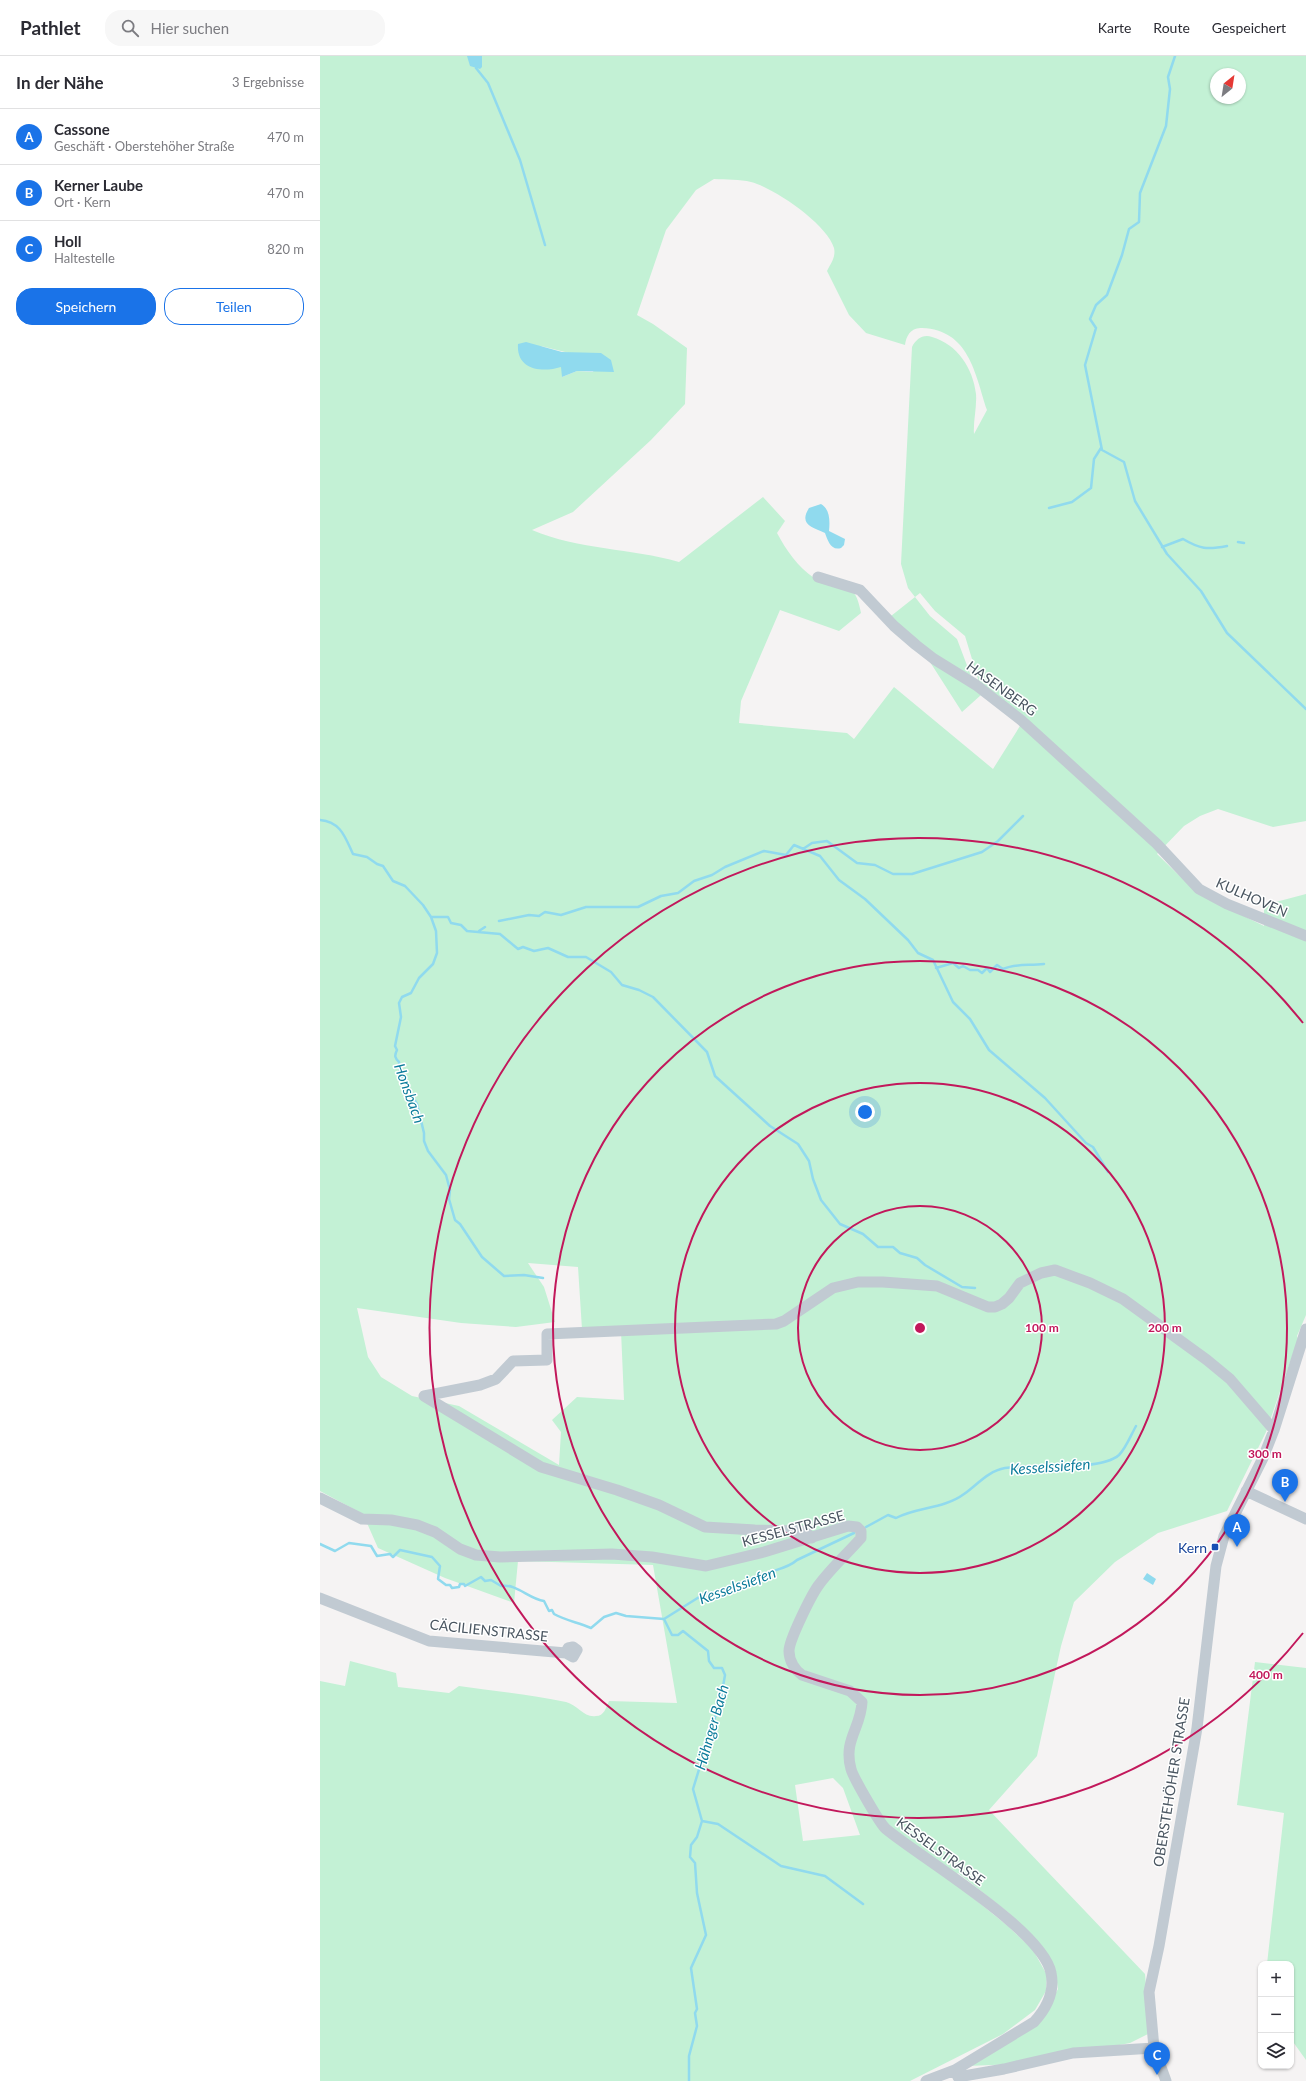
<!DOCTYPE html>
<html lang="de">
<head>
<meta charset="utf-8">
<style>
  body { margin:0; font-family:Lato,sans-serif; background:#f7f7f7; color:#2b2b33 }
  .controls { position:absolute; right:12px; bottom:12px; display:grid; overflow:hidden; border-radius:8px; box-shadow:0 1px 3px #0004 }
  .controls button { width:36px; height:36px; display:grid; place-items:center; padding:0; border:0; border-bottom:1px solid #e1e1e2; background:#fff; color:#2b2b33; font:20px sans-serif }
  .compass { position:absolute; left:890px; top:12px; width:36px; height:36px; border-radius:50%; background:#fff; box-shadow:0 1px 3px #0004; rotate:30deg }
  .you { position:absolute; left:545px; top:1056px; width:14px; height:14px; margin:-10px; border:3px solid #fff; border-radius:50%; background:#1a73e8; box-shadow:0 0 0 6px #1a73e833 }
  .badge { display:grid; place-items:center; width:26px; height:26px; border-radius:50%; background:#1a73e8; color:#fff; font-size:13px; font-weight:700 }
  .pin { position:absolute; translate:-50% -33px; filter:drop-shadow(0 1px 2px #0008) }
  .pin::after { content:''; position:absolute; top:21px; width:14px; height:12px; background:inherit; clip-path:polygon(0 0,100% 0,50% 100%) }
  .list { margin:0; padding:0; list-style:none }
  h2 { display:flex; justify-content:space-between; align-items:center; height:52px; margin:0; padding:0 16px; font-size:17px }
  h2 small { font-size:13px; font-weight:400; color:#7c7c81 }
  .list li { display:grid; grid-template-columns:26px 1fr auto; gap:12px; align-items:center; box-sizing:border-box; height:56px; padding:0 16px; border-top:1px solid #e1e1e2 }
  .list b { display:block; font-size:15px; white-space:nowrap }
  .list p { margin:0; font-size:13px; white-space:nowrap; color:#7c7c81 }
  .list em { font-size:13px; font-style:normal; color:#7c7c81 }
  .actions { display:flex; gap:8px; padding:12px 16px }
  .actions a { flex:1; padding:9px 0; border:1px solid #1a73e8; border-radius:16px; text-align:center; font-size:14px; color:#1a73e8 }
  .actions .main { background:#1a73e8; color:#fff }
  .icon { flex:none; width:22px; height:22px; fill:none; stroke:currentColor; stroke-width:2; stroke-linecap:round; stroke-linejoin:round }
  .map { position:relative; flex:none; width:986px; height:2025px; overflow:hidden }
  header { display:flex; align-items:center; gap:24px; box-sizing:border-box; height:56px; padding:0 20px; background:#fff; border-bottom:1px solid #e1e1e2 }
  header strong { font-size:19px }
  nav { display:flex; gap:22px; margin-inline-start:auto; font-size:14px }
  .search { width:280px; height:36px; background:#f7f7f7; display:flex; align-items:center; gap:10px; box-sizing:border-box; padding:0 14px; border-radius:16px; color:#7c7c81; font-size:15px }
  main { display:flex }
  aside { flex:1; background:#fff }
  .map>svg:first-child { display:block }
</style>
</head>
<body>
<header>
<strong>Pathlet</strong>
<div class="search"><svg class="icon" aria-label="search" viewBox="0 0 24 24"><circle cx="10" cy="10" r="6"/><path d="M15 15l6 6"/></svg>Hier suchen</div>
<nav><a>Karte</a><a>Route</a><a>Gespeichert</a></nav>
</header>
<main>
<aside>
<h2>In der Nähe<small>3 Ergebnisse</small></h2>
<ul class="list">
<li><span class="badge">A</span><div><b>Cassone</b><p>Geschäft · Oberstehöher Straße</p></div><em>470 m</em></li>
<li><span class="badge">B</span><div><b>Kerner Laube</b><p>Ort · Kern</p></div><em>470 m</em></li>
<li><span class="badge">C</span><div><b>Holl</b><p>Haltestelle</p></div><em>820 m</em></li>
</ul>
<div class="actions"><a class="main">Speichern</a><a>Teilen</a></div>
</aside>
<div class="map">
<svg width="986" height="2025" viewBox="0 0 986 2025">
  <rect width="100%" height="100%" fill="#f5f3f3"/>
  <path fill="#c3f1d5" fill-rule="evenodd" d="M0,0H986V765L953,771L898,753L880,760L864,770L837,798L877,837L944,870V849L986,838V1259L977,1280L978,1283L946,1376L907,1455L838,1477L795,1506L754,1546L741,1590L717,1700L669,1754L825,1918L830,1977L810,1987L698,2008L646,2010L722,1961L738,1933L735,1913L689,1857L638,1817L631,1824L689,1871L713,1894L727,1919L726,1935L715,1954L683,1978L590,2025H0V1625L25,1630L30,1605L76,1617L78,1631L129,1637L139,1630C175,1635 211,1639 246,1646C258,1649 264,1662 276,1660C284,1660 286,1652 289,1645L357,1647L333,1509L198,1505L194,1547L125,1522L58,1492L43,1458L0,1435ZM896,18H920V42H896ZM394,123C406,124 420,123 431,126C454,132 507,168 514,192C516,201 511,207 507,215L529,259L546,277L585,289C586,280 591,271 602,272C649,274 655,317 667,354L654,378C653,366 657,351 656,338C653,312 637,288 612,281C603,278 596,283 592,291L581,508L588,532L595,541L571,560L603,595L642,656L661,639L651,620L637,583L610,560L595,541L600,537L615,555L645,580L659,626L705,662L673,713L574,631L534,683L527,677L419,667L421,645L460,554L519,575L541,557C536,530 530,533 506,526C502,525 497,524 494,522C478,511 466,494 457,477L465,465L443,441L359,506C311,492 259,494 212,474L253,456L331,384L365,348L367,292L333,268L317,259L346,174L376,134ZM221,290L249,297H281L273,316L257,315L242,321V311ZM208,1207L258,1211L262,1273L301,1275L304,1344L257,1341L232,1364L241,1376L239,1409L139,1350L92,1340L61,1321L48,1301L37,1252L141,1267L196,1271L235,1266L224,1231ZM513,1722L523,1732L540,1779L483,1785L475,1729Z
    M935,1606L986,1612V2004L971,1983V1908H947L964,1757L917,1749Z"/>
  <path fill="#90daee" d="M147,0H162V11L160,13L150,10Z
    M206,286L242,296L281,297L291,304L294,316L257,315L242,321L241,311C222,317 196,314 198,288Z
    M501,448C510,453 510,465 509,475L525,483L524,489L521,492C511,495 508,485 505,477C491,471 479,468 489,452Z
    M827,1517L836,1523L833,1529L823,1523Z"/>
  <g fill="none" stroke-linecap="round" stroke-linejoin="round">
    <path stroke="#90daee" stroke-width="2.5" d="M855,0L848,21L850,33L846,70L820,137L819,166L809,173L802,199L787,239L776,249L770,263L776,272L765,309L782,394L804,406L815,445L847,498L881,535L907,577L986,653
      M156,12L168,27L200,104L225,189
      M729,452L752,446L771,432L774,403L781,392
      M918,486L924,487
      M842,491L863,483C880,493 887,494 907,490
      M0,764C21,766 25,781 33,798L47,801L57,808L63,810L73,825L85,830L103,849L111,861L116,875L117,897L113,908L99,922L91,937L82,941L79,947L81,961L75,990L77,994C74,1000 75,1002 79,1006L80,1018L97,1048L104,1077V1085L108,1095L126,1119L130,1134L129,1143L135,1164L140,1168L162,1201L184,1220L204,1219L223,1222
      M483,793L492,787L507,785L537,807L555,809L573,818H592L662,796L678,785L703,760
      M111,861H128L131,867L141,869L147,875L180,878L198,893L203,891L214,895L228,892L248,901H266L291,916L302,929L319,934L333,941L387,996L395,1020L450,1070L478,1088L489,1105L493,1123L501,1144L520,1168L543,1178L558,1191H573L580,1197L597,1202L605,1209L642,1231L655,1232
      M179,865L209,859L219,860L225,856L241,859L266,851H318L341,840L358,837L374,825L392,819L405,811L444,795L466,799L474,789L500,800L519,824L545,843L588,884L598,897L613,904L633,946L650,963L669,994L725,1042L766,1087L773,1091L788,1116
      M159,875L165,871
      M616,912L633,907L639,912L643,910L650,914H658L662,917L667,912L670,916L677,909L683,913C696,907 709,910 724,908
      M546,1471L568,1459L576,1462C596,1451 624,1453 644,1438C657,1429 668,1415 685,1412C710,1408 780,1416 799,1399C806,1392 811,1379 816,1370
      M0,1488L15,1495L29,1487L51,1490L57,1500L70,1498L73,1501L80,1494L112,1501L120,1510L118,1523L126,1529H130L132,1532L139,1531L140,1528H144L145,1530L161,1521L165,1525L171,1524L181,1530C196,1527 209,1543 224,1545L229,1555L232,1554L234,1558C247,1565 257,1566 271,1572L284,1561L296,1557L306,1560L344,1563L352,1579H358L363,1575L388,1595L389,1605L394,1612H402L405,1619L401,1642L373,1733L382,1765L377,1781L371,1789L370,1801L375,1807L377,1837L386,1879L371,1912L377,1953L375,1957L377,1970L369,2000V2025
      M344,1563L384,1538L411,1534L422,1527H431C444,1513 464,1516 477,1504L534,1477
      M382,1765L398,1768L461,1810L505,1820L543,1848"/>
    <path stroke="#c1cad2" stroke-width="11" d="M498,521L540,534L574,570L596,589L614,603L656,629L701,664L837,788L879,833L907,848L986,880
      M104,1340L160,1329L176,1323L193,1305L227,1304V1278L456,1268L464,1265L513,1232L538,1226H563L617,1230L668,1251H675L682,1248L689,1242L700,1227L721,1217L735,1214L770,1227L803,1243L887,1304L910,1323L954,1374
      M104,1340L221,1411L297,1434L339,1449L385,1471L435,1474L484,1475L492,1482
      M926,1435L986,1463
      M0,1442L42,1463L71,1464L97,1469L115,1476L140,1493L156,1499L180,1501L292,1498L332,1501L386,1510L444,1496L528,1470L537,1471L541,1475V1482C527,1498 510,1513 498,1530C491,1540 469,1584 469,1595C469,1605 475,1614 482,1619L530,1635L542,1646C541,1672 523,1684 531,1713C533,1721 560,1768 566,1773C601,1802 723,1874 731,1917C735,1936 726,1953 714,1966L635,2014L638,2021L684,2013L753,1997L834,1992
      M0,1542L109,1585L246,1597L253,1601L257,1594L253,1591L248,1592L246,1597
      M606,2025L635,2014
      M846,2025L834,1992L829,1936L839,1890L877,1672L896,1510L904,1480L943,1402L954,1374L986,1273"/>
  </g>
  <g fill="none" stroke="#c2185b" stroke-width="2">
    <circle cx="600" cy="1272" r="122"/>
    <circle cx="600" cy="1272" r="245"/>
    <circle cx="600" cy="1272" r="367"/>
    <path d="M983 1577A490 490 0 1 1 983 967"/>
  </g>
  <rect fill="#1a4fb4" stroke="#fff" stroke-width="1.5" x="891" y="1487" width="8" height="8" rx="2"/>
  <g text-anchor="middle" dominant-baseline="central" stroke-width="3" stroke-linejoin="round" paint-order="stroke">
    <g font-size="14" fill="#4a5661" stroke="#fff">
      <text transform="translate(682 632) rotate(36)">HASENBERG</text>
      <text transform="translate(932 841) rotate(24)">KULHOVEN</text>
      <text transform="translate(473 1472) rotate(-15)">KESSELSTRASSE</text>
      <text transform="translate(169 1574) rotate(6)">CÄCILIENSTRASSE</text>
      <text transform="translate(851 1726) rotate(-81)">OBERSTEHÖHER STRASSE</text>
      <text transform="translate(621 1795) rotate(36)">KESSELSTRASSE</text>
    </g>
    <g font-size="14" fill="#164399" stroke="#fff" text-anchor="end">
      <text x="887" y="1491">Kern</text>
    </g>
    <g font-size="15" font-style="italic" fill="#0c7c9b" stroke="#fff">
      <text transform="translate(90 1037) rotate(70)">Honsbach</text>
      <text transform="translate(730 1410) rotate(-4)">Kesselssiefen</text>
      <text transform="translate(417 1529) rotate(-20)">Kesselssiefen</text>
      <text transform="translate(391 1671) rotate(-74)">Hähnger Bach</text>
    </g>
  </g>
  <circle cx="600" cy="1272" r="6" fill="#c2185b" stroke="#fff" stroke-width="2"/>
  <g font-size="12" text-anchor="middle" font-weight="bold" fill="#c2185b" stroke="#fff" stroke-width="3" stroke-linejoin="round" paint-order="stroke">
    <text x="722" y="1276">100 m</text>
    <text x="845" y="1276">200 m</text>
    <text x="945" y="1402">300 m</text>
    <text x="946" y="1623">400 m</text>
  </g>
</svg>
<div class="controls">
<button>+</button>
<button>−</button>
<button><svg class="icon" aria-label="layers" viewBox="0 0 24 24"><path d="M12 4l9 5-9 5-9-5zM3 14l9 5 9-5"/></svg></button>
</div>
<svg class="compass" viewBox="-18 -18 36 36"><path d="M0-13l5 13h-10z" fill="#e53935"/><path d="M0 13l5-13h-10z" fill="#7c7c81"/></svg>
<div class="you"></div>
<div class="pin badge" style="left:917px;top:1491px">A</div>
<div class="pin badge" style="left:965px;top:1446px">B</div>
<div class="pin badge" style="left:837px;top:2019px">C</div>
</div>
</main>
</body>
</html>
